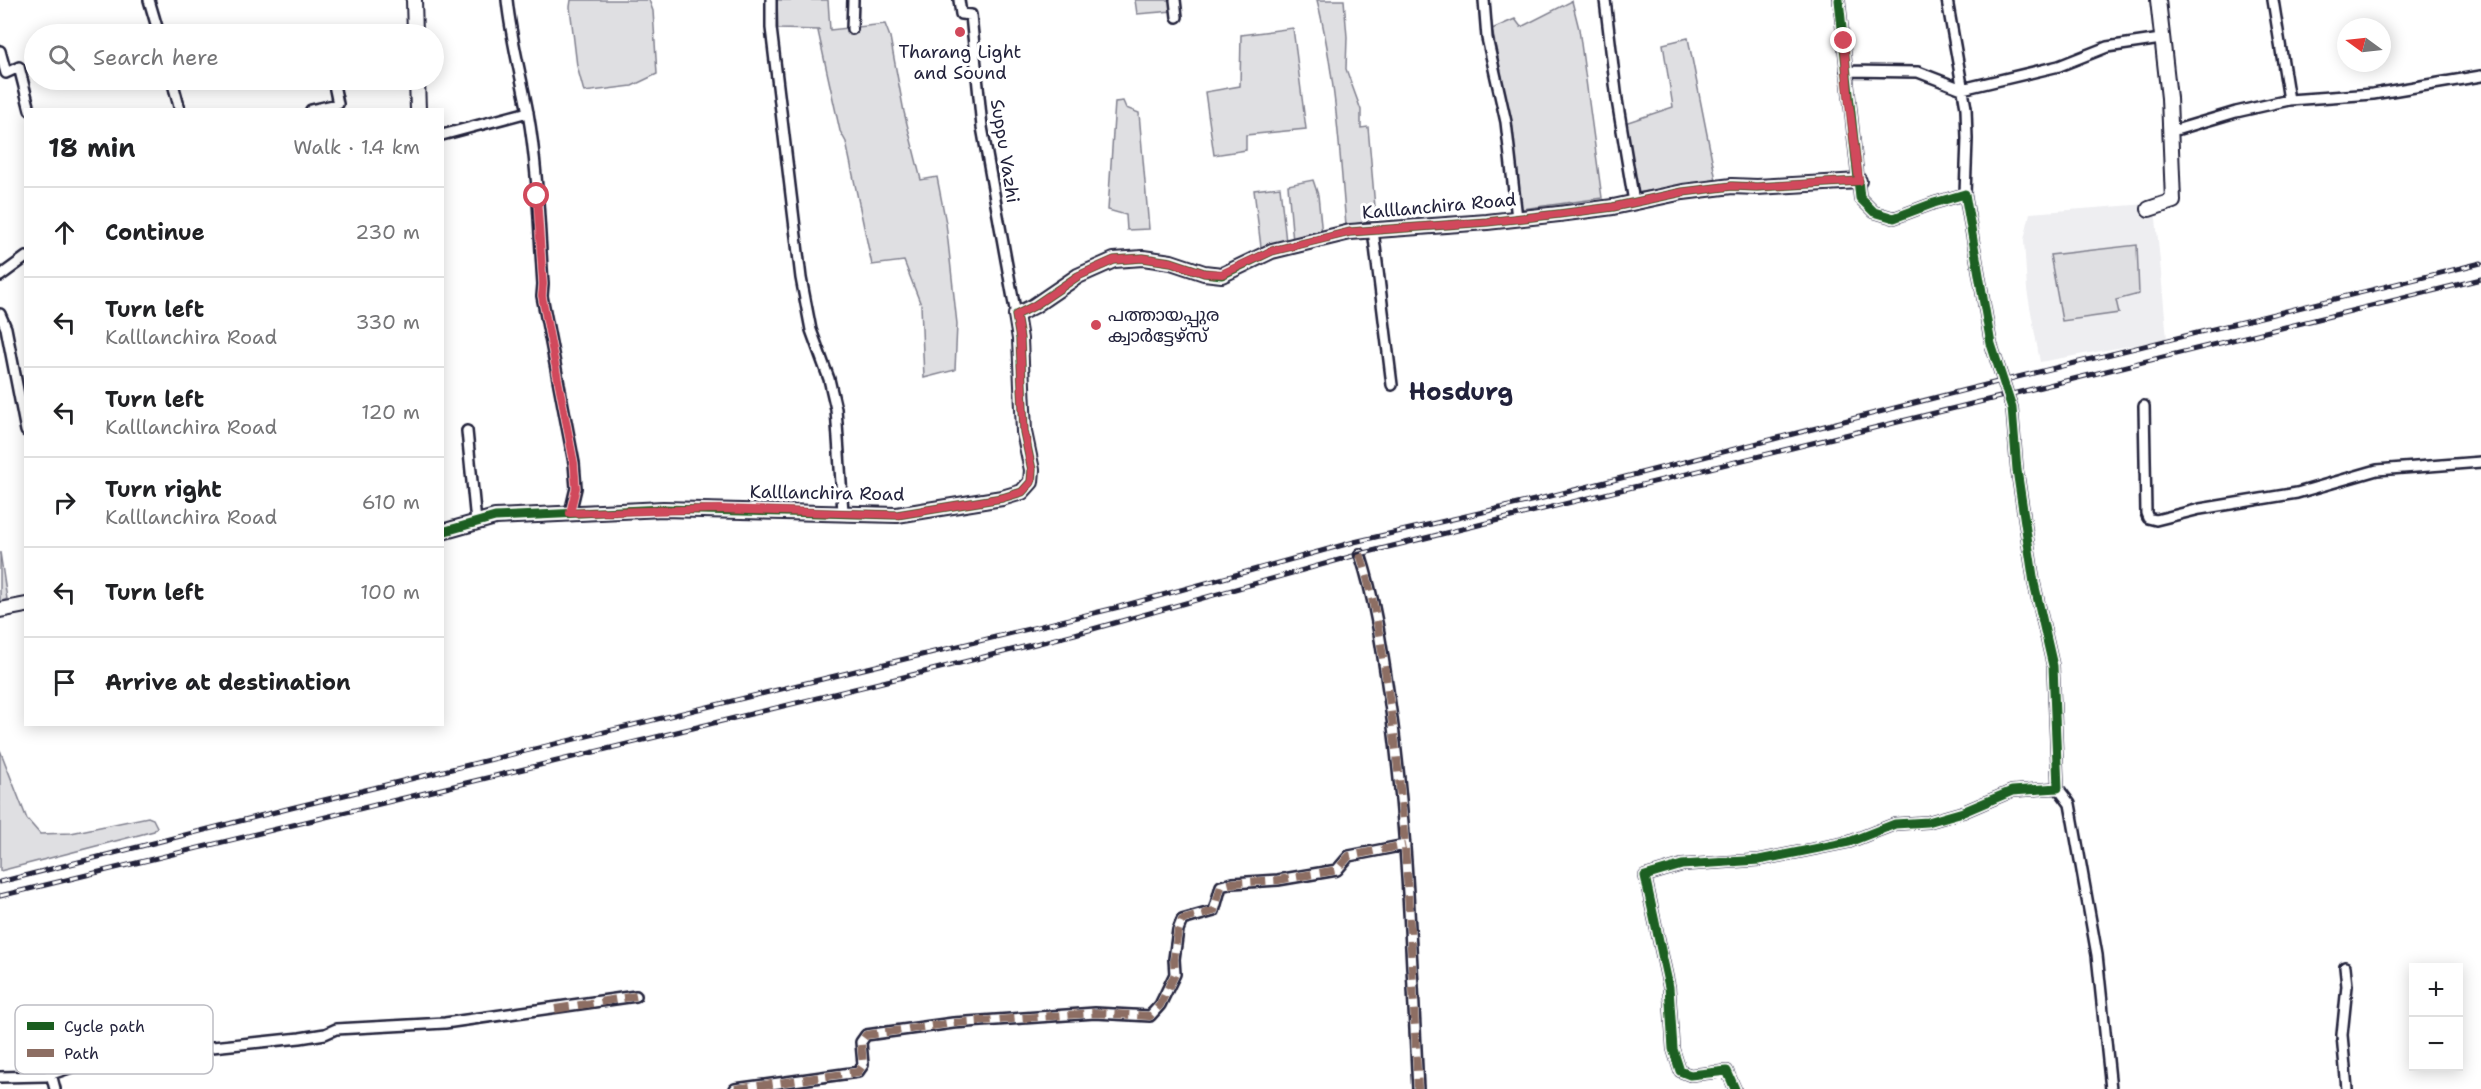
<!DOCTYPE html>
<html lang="en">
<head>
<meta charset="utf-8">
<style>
  body { margin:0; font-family:"Shantell Sans","Noto Sans Malayalam",sans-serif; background:#f2f2f2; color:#202124 }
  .controls { position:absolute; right:18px; bottom:18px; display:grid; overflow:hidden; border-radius:0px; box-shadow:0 3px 15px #0003 }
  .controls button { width:54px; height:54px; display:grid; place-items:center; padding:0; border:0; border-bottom:2px solid #e0e0e0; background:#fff; color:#202124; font:30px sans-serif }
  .compass { position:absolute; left:2337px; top:18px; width:54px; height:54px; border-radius:50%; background:#fff; box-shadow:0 3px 15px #0003; rotate:285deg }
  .stop { position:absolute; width:18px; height:18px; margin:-14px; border:4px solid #d1495b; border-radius:50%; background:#fff }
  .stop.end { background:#d1495b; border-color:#fff; box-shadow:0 2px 6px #0008 }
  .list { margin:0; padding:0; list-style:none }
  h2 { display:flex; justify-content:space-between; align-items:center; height:78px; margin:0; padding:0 24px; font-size:26px }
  h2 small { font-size:20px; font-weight:400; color:#757577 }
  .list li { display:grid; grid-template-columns:39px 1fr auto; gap:18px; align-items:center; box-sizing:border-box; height:90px; padding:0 24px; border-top:2px solid #e0e0e0 }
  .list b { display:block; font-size:22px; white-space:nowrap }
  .list p { margin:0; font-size:20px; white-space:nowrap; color:#757577 }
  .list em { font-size:20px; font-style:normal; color:#757577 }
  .icon { flex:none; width:33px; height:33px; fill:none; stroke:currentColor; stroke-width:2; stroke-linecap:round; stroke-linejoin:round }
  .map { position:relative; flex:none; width:2481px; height:1089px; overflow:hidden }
  .search { position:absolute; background:#fff; box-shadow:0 3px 15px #0003; left:24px; top:24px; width:420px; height:66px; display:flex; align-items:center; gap:15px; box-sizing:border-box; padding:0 21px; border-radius:33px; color:#757577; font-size:22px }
  .panel { position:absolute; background:#fff; box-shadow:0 3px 15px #0003; left:24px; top:108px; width:420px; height:618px; border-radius:0px }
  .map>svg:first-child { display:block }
</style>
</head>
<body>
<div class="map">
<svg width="2481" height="1089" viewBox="0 0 2481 1089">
  <rect width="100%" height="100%" fill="#fff"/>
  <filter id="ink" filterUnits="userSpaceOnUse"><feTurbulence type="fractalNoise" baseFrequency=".0167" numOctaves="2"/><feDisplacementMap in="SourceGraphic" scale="12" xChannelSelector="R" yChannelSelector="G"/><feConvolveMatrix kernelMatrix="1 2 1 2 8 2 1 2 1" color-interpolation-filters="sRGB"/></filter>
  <g filter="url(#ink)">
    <path fill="#eeeef1" d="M2147,204L2156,218L2167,339L2040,362L2027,290L2024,240L2030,213Z"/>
    <path fill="#dfdfe2" stroke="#80808e" stroke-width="1.5" d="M571,0H649L653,11L657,74L632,86L584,92L577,66L570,7Z
      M777,0H828L830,30L885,24L890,37L904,112L921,180L937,177L946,223L957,324L955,370L924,378L921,305L904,261L872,265L846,142L840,131L818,31L820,30L778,29Z
      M1135,0H1172L1173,11L1137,14Z
      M1317,0H1344L1347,37L1346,69L1361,110V128L1368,127L1376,219L1346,226C1340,154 1335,70 1317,0Z
      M1572,1L1579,29L1602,198L1522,209L1517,191L1513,132L1492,29L1515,19L1521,27Z
      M1293,28L1306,129L1246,135V150L1214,155L1205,92L1240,86L1241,35Z
      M1688,38L1716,180L1636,193L1625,123L1673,107L1663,44Z
      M1123,101L1126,108L1139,113L1149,229L1127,230L1126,215L1108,210L1115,102Z
      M1313,180L1318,195L1322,235L1293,242L1288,185Z
      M1280,187L1286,242L1261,247L1254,190Z
      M2137,245L2139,294L2116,300L2119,313L2062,321L2050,255Z
      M0,552L7,599L0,602Z
      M0,750L27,819L40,834L71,833L148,817L153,819L157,827L154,831L0,871Z"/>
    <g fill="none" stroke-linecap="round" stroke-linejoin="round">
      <defs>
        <path id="street" d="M149,0L159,34
          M507,0C511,39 521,75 528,113C538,169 539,227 543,284L542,296L574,463L576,488L570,513
          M771,0V28L801,278L811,330L829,379L836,409L843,512
          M959,0L961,14L971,15L982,127L1016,315
          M1175,0L1177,17
          M1484,0L1487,38L1506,122L1517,218
          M1605,0L1617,100L1634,202
          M1947,0L1966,108L1967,139L1965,194
          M2273,0L2289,100
          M852,29L853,0
          M0,51L6,73L19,67L30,110
          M1846,71L1918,72L1962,89L2059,66L2107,47L2161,39
          M172,80L180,110
          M311,110L338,104L333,80
          M2169,132L2236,112L2289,100L2373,94L2481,76
          M442,135L528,112
          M1373,230L1392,385
          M0,276L26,257
          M0,314L6,328L26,431
          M2144,406L2146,513L2148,518L2156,520L2200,509L2297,493L2377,470L2481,462
          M467,431L476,522
          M1360,554C1375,600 1382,649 1389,697C1408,827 1411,958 1418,1089
          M2058,788L2070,804L2097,955L2111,1089
          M2345,967L2347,986L2342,1035L2347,1089
          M51,1074L55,1089
          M0,1077L46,1076L81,1064L145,1054L300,1038L325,1034L336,1029L445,1023L636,996
          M735,1089L858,1072L863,1065L861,1042L866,1035L953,1023L1095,1013L1150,1016L1160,1005L1175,974L1174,959L1178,930L1182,920L1214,911L1221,886L1233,883L1278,880L1337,870L1349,856L1405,845
          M1735,1089L1727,1071L1690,1075L1680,1071L1673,1049L1669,987L1645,876L1682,865L1759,860L1849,842L1895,824L1928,822L1963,812L2012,791L2058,788L2053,666L2034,583L2017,470L2012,408L1991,344L1965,194L1934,203L1894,218L1874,212L1860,198L1839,0"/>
        <path id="secondary" d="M414,0L415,34
          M417,80L418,110
          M2149,209L2173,201L2169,98L2158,0
          M442,532L495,517L663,509L897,515L1002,498L1022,492L1031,482L1032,470L1024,432L1020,339L1016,315L1034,306L1078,276L1114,260L1143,258L1171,262L1204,273L1222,275L1272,251L1350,232L1487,222L1559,214L1613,207L1683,192L1732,186L1757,187L1859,181
          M0,610L26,605"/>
      </defs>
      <use href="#street" stroke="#22223b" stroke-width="14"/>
      <use href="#secondary" stroke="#22223b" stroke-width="18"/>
      <use href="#street" stroke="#fff" stroke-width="9"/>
      <use href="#secondary" stroke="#fff" stroke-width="14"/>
      <defs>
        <path id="rail" d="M0,882L291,808L1119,607L1354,542L1539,499L1965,390L2481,263
          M0,896L924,672L1075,634L1360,554L2481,279"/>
      </defs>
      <use href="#rail" stroke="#22223b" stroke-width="5"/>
      <use href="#rail" stroke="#fff" stroke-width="3" stroke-dasharray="9" stroke-linecap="butt"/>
      <path stroke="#8d6e63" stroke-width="8" stroke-dasharray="15 8" stroke-linecap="butt" d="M1360,554C1375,600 1382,649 1389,697C1408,827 1411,958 1418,1089
        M555,1009L636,996
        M735,1089L858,1072L863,1065L861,1042L866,1035L953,1023L1095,1013L1150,1016L1160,1005L1175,974L1174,959L1178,930L1182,920L1214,911L1221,886L1233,883L1278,880L1337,870L1349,856L1405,845"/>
      <defs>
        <path id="cycleway" d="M442,532L495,517L663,509L897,515L1002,498L1022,492L1031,482L1032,470L1024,432L1020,339L1016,315L1034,306L1078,276L1114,260L1143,258L1171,262L1204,273L1222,275L1272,251L1350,232L1487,222L1559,214L1613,207L1683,192L1732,186L1757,187L1859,181
          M1735,1089L1727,1071L1690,1075L1680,1071L1673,1049L1669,987L1645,876L1682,865L1759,860L1849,842L1895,824L1928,822L1963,812L2012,791L2058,788L2053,666L2034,583L2017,470L2012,408L1991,344L1965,194L1934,203L1894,218L1874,212L1860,198L1839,0"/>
      </defs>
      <use href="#cycleway" stroke="#fff" stroke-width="13"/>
      <use href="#cycleway" stroke="#1b5e20" stroke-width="9"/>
    </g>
  </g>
  <g fill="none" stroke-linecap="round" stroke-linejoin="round" filter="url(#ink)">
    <path stroke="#d1495b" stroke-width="8" d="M537,196L543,284L542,296L574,463L576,488L570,513L719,509L897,515L1002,498L1022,492L1031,482L1032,470L1024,432L1020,339L1016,315L1034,306L1078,276L1114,260L1143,258L1171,262L1204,273L1222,274L1272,251L1350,232L1487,222L1559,214L1613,207L1683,192L1732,186L1756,187L1859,181L1849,103L1844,41"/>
  </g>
  <g fill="#d1495b" stroke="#fff" stroke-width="2">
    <circle cx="960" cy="32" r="6"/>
    <circle cx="1096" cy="325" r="6"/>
  </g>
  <g text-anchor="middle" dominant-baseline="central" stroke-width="6" stroke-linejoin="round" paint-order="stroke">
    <g font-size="18" fill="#22223b" stroke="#fff">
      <text x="960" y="52">Tharang Light<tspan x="960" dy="21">and Sound</tspan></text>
      <text x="1108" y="315" text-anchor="start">പത്തായപ്പുര<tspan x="1108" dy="21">ക്വാർട്ടേഴ്സ്</tspan></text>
    </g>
    <g font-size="18" fill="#22223b" stroke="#fff">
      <text transform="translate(1005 151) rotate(81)">Suppu Vazhi</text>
      <text transform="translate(1439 206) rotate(-5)">Kalllanchira Road</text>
      <text transform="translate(827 493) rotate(1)">Kalllanchira Road</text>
    </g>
    <g font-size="24" font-weight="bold" fill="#22223b" stroke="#fff">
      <text x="1461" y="392">Hosdurg</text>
    </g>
  </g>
  <rect x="15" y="1005" width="198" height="69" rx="9" fill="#fff" stroke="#bdbdc4" stroke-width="1.5"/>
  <rect x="27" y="1022" width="27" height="8" fill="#1b5e20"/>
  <rect x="27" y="1049" width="27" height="8" fill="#8d6e63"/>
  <g font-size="16" fill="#22223b">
    <text x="64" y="1032">Cycle path</text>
    <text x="64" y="1059">Path</text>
  </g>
</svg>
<div class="controls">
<button>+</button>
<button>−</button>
</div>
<svg class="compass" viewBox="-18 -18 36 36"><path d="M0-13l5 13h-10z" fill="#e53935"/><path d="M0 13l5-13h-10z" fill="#757577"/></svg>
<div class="stop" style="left:537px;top:196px"></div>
<div class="stop end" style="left:1844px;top:41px"></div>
<div class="search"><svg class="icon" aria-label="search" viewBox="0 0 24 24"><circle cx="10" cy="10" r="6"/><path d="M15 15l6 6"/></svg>Search here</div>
<section class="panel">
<h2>18 min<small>Walk · 1.4 km</small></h2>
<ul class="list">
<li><svg class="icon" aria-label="ahead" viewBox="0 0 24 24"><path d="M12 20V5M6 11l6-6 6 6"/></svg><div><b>Continue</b></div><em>230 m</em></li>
<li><svg class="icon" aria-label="left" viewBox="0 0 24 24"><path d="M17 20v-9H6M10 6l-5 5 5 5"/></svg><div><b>Turn left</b><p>Kalllanchira Road</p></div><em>330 m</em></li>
<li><svg class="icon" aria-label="left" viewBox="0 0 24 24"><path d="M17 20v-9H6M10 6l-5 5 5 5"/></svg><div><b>Turn left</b><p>Kalllanchira Road</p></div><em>120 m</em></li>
<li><svg class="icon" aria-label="right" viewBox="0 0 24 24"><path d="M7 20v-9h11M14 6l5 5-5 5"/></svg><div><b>Turn right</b><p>Kalllanchira Road</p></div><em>610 m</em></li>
<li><svg class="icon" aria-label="left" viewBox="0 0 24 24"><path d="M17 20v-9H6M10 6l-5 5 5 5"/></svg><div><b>Turn left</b></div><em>100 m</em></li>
<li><svg class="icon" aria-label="arrive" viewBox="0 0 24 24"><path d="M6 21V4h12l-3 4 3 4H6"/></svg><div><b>Arrive at destination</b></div></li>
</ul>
</section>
</div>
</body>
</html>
